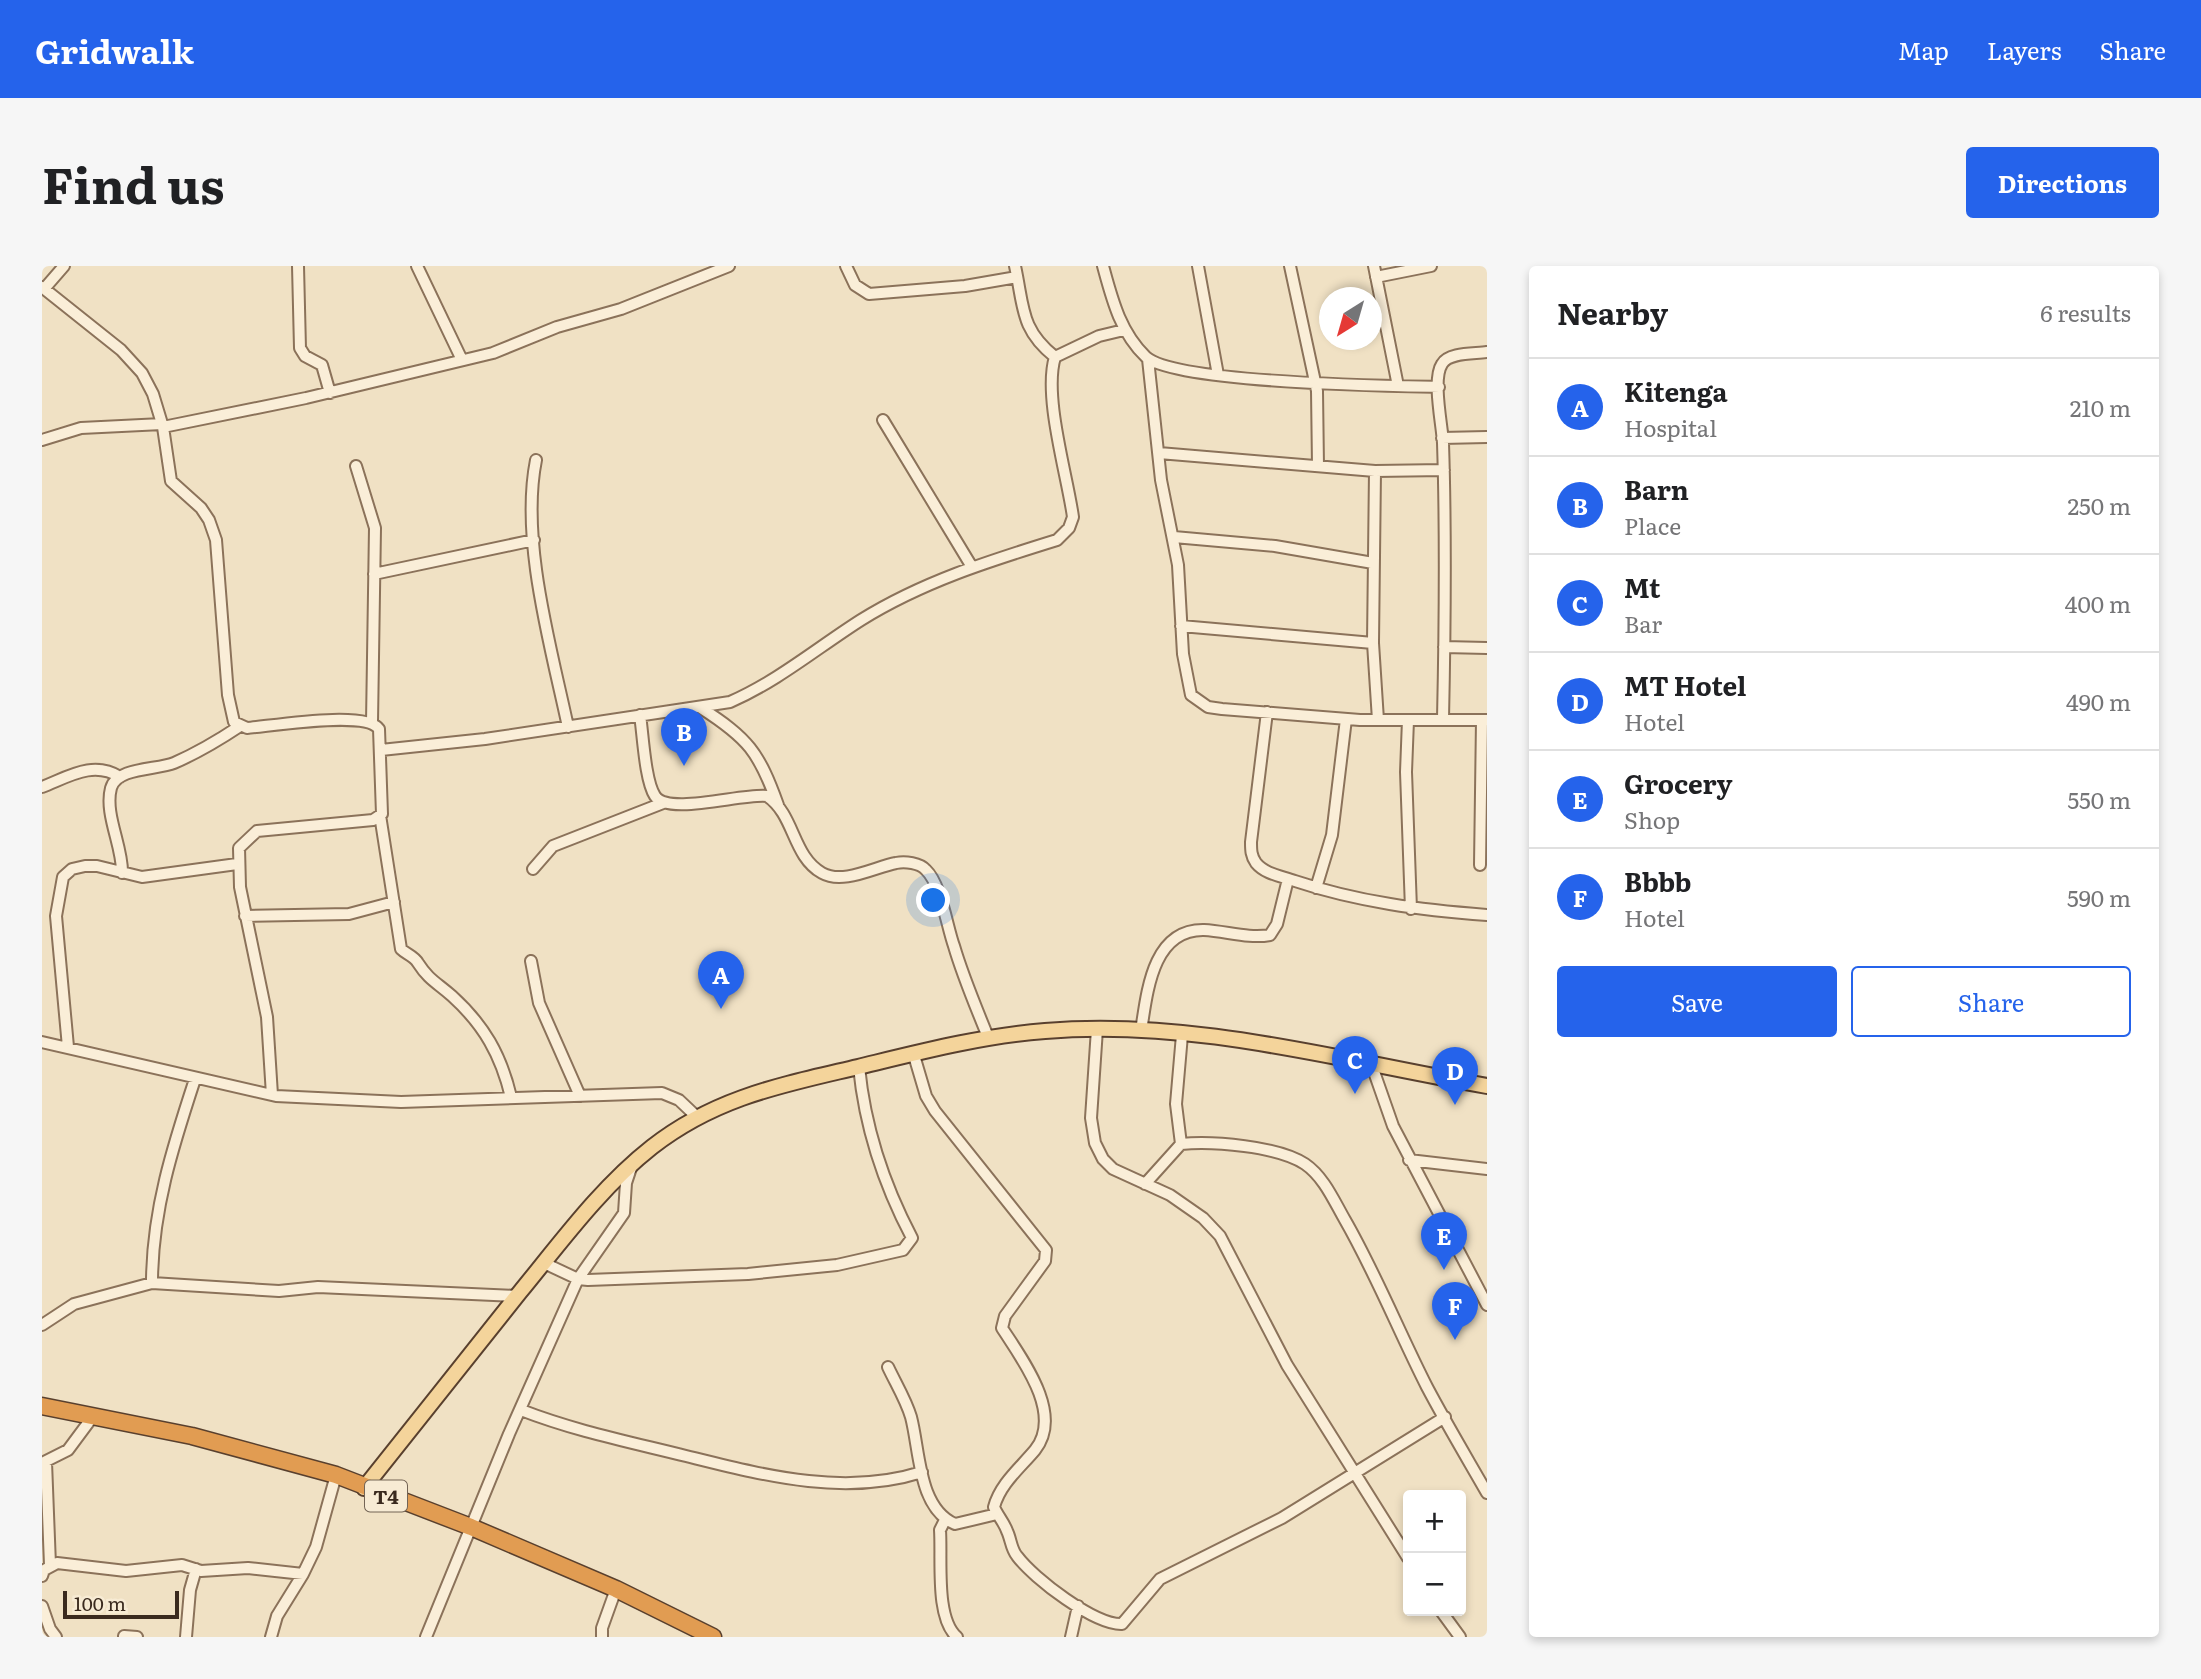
<!DOCTYPE html>
<html lang="en">
<head>
<meta charset="utf-8">
<style>
  body { margin:0; font-family:Literata,serif; background:#f6f6f6; color:#202124 }
  .controls { position:absolute; right:21px; bottom:21px; display:grid; overflow:hidden; border-radius:7px; box-shadow:0 4px 10px #0003 }
  .controls button { width:63px; height:63px; display:grid; place-items:center; padding:0; border:0; border-bottom:2px solid #e0e0e0; background:#fff; color:#202124; font:35px sans-serif }
  .compass { position:absolute; left:1277px; top:21px; width:63px; height:63px; border-radius:50%; background:#fff; box-shadow:0 4px 10px #0003; rotate:217deg }
  .scale { position:absolute; left:21px; bottom:18px; width:116px; box-sizing:border-box; padding-left:7px; border:4px solid #3a2a1e; border-top:0; font-size:19px; line-height:24px; white-space:nowrap; color:#3a2a1e; -webkit-text-stroke:5px #f7ebd4; paint-order:stroke }
  .you { position:absolute; left:892px; top:635px; width:24px; height:24px; margin:-18px; border:5px solid #fff; border-radius:50%; background:#1a73e8; box-shadow:0 0 0 10px #1a73e833 }
  .badge { display:grid; place-items:center; width:46px; height:46px; border-radius:50%; background:#2563eb; color:#fff; font-size:23px; font-weight:700 }
  .pin { position:absolute; translate:-50% -58px; filter:drop-shadow(0 2px 4px #0008) }
  .pin::after { content:''; position:absolute; top:37px; width:24px; height:21px; background:inherit; clip-path:polygon(0 0,100% 0,50% 100%) }
  .list { margin:0; padding:0; list-style:none }
  h2 { display:flex; justify-content:space-between; align-items:center; height:91px; margin:0; padding:0 28px; font-size:30px }
  h2 small { font-size:23px; font-weight:400; color:#757577 }
  .list li { display:grid; grid-template-columns:46px 1fr auto; gap:21px; align-items:center; box-sizing:border-box; height:98px; padding:0 28px; border-top:2px solid #e0e0e0 }
  .list b { display:block; font-size:26px; white-space:nowrap }
  .list p { margin:0; font-size:23px; white-space:nowrap; color:#757577 }
  .list em { font-size:23px; font-style:normal; color:#757577 }
  .actions { display:flex; gap:14px; padding:21px 28px }
  .actions a { flex:1; padding:16px 0; border:2px solid #2563eb; border-radius:7px; text-align:center; font-size:24px; color:#2563eb }
  .actions .main { background:#2563eb; color:#fff }
  .map { position:relative; flex:none; width:1445px; height:1371px; overflow:hidden; border-radius:7px }
  header { display:flex; align-items:center; gap:42px; box-sizing:border-box; height:98px; padding:0 35px; background:#2563eb; color:#fff }
  header strong { font-size:33px }
  nav { display:flex; gap:38px; margin-inline-start:auto; font-size:24px }
  .intro { display:flex; align-items:center; justify-content:space-between; box-sizing:border-box; height:168px; padding:0 42px }
  h1 { margin:0; font-size:49px }
  .button { padding:18px 32px; border-radius:7px; background:#2563eb; color:#fff; font-size:24px; font-weight:700 }
  main { display:flex; gap:42px; padding:0 42px }
  aside { flex:1; background:#fff; border-radius:7px; box-shadow:0 4px 10px #0003 }
  .map>svg:first-child { display:block }
</style>
</head>
<body>
<header>
<strong>Gridwalk</strong>
<nav><a>Map</a><a>Layers</a><a>Share</a></nav>
</header>
<div class="intro"><h1>Find us</h1><a class="button">Directions</a></div>
<main>
<div class="map">
<svg width="1445" height="1371" viewBox="0 0 1445 1371">
  <rect width="100%" height="100%" fill="#f0e1c4"/>
  <g fill="none" stroke-linecap="round" stroke-linejoin="round">
    <defs>
      <path id="minor" d="M256,0L258,82L263,90L280,99L288,127
        M375,0L420,94
        M804,0L813,19L827,28L923,20L975,11
        M973,0C982,41 978,63 1013,91
        M1061,0C1070,33 1078,66 1104,91C1134,117 1347,120 1397,121
        M1156,0L1176,109
        M1248,0L1275,125L1276,200
        M1332,0L1356,120
        M1334,11L1389,0
        M0,21L79,84L100,107L111,128L121,161L129,215L159,242L167,254L174,274L186,429L192,456L205,462C230,460 324,444 337,463L340,548L331,554L215,565L197,582L198,621L225,751L230,829
        M2,23L22,0
        M1106,93L1119,214L1136,299L1141,388L1149,429L1166,441L1180,443L1318,454H1445
        M841,154L930,301
        M121,161L264,132L451,87L515,61L579,43L687,0
        M1400,172L1445,171
        M0,174L39,162L120,158
        M1117,187L1333,205L1402,204
        M494,194C478,274 509,381 526,461
        M314,200L333,262L330,456
        M1333,205L1331,377L1336,454
        M1132,271L1233,280L1331,297
        M332,308L492,274
        M1139,360L1331,377
        M1402,381L1445,382
        M659,442C706,472 717,486 736,539
        M1225,446L1209,576C1209,584 1209,590 1214,597C1223,608 1239,610 1253,615C1316,636 1379,644 1445,649
        M598,449C601,469 603,515 613,530C626,550 701,527 725,530C753,549 750,590 780,607C801,619 833,601 854,597C863,595 878,597 884,604C899,618 905,661 912,680C921,711 934,741 946,771
        M1401,453C1403,361 1404,269 1401,177C1400,158 1390,113 1400,98C1407,86 1433,88 1445,86
        M1366,454L1364,506L1369,643
        M339,484L443,473L688,436C736,415 775,382 819,354C880,316 947,295 1015,274L1027,262L1031,251C1025,208 1001,130 1013,91L1057,70L1082,64
        M0,521C26,511 51,494 78,511
        M338,549L359,683C364,688 372,690 376,697C387,714 394,716 410,730C442,759 459,789 469,831
        M1438,599L1440,454
        M491,603L511,580L621,537
        M80,607C81,581 62,548 69,522C75,501 115,504 132,497C155,487 177,474 198,460
        M1274,622L1290,569L1304,453
        M203,650L307,648L352,636
        M489,695L497,737L538,830
        M1055,763L1049,852L1053,877L1061,893L1071,903L1128,929L1161,952L1178,970L1245,1099L1366,1292
        M1099,765C1105,727 1110,663 1162,664C1184,665 1206,673 1228,669L1235,658L1246,613
        M0,776L234,830L359,836L620,827L637,834L655,851
        M26,781L14,650L21,611L30,603L43,600H55L100,611L195,598
        M871,786L884,830L893,845L1004,984L1003,995L963,1050L960,1062C980,1093 1022,1148 993,1184C978,1202 958,1218 952,1241C955,1249 962,1256 965,1265C969,1273 969,1283 975,1290C992,1313 1053,1359 1080,1358L1118,1313L1240,1252L1403,1151
        M1330,800L1351,860L1445,1039
        M1139,878L1134,838L1140,769
        M1367,894L1445,903
        M1103,918L1139,878C1170,875 1236,880 1263,898C1282,911 1292,935 1303,954C1334,1008 1357,1066 1385,1121C1404,1157 1425,1192 1445,1227
        M502,997L536,1013L546,1014L706,1008L795,999L861,984L870,972C841,917 823,862 817,801
        M110,1017C110,945 131,880 153,813
        M0,1059L32,1038L110,1017L237,1025L276,1021L475,1030
        M846,1101C854,1118 864,1134 869,1151C878,1185 876,1242 913,1258L955,1248
        M479,1144C533,1165 588,1176 644,1190C721,1209 802,1231 880,1206
        M4,1196L8,1299
        M0,1197L26,1184L52,1149
        M903,1254L898,1264C900,1294 893,1352 915,1371
        M0,1310L2,1304L15,1297L84,1305L140,1299L159,1305L206,1302L261,1308L274,1281L294,1209
        M0,1340L8,1363L14,1371
        M1399,1345L1418,1371
        M82,1370L95,1371
        M144,1371L148,1324L154,1303
        M229,1371L235,1350L261,1308
        M384,1371L467,1168L536,1013L582,947L584,917L590,899
        M560,1371V1362L574,1323
        M1029,1371L1036,1340"/>
      <path id="major" d="M322,1222C374,1157 426,1091 478,1026C519,976 559,921 610,881C674,831 740,819 816,801C878,786 939,770 1003,765C1150,752 1301,795 1445,820"/>
      <path id="highway" d="M0,1140L150,1170L294,1209L429,1261L574,1323L671,1371"/>
    </defs>
    <use href="#minor" stroke="#8b725a" stroke-width="14"/>
    <use href="#major" stroke="#59402e" stroke-width="18"/>
    <use href="#highway" stroke="#59402e" stroke-width="19"/>
    <use href="#minor" stroke="#faeed8" stroke-width="10"/>
    <use href="#major" stroke="#f4d49b" stroke-width="14"/>
    <use href="#highway" stroke="#e19c52" stroke-width="16"/>
  </g>
  <g text-anchor="middle" dominant-baseline="central" stroke-width="7" stroke-linejoin="round" paint-order="stroke">
    <rect fill="#f7ebd4" stroke="#736455" stroke-width="2" x="323" y="1214.5" width="42" height="31" rx="5"/>
    <g font-size="19" font-weight="bold" fill="#3a2a1e">
      <text x="344" y="1230">T4</text>
    </g>
  </g>
</svg>
<div class="controls">
<button>+</button>
<button>−</button>
</div>
<svg class="compass" viewBox="-18 -18 36 36"><path d="M0-13l5 13h-10z" fill="#e53935"/><path d="M0 13l5-13h-10z" fill="#757577"/></svg>
<div class="scale">100 m</div>
<div class="you"></div>
<div class="pin badge" style="left:679px;top:743px">A</div>
<div class="pin badge" style="left:642px;top:500px">B</div>
<div class="pin badge" style="left:1313px;top:828px">C</div>
<div class="pin badge" style="left:1413px;top:839px">D</div>
<div class="pin badge" style="left:1402px;top:1004px">E</div>
<div class="pin badge" style="left:1413px;top:1074px">F</div>
</div>
<aside>
<h2>Nearby<small>6 results</small></h2>
<ul class="list">
<li><span class="badge">A</span><div><b>Kitenga</b><p>Hospital</p></div><em>210 m</em></li>
<li><span class="badge">B</span><div><b>Barn</b><p>Place</p></div><em>250 m</em></li>
<li><span class="badge">C</span><div><b>Mt</b><p>Bar</p></div><em>400 m</em></li>
<li><span class="badge">D</span><div><b>MT Hotel</b><p>Hotel</p></div><em>490 m</em></li>
<li><span class="badge">E</span><div><b>Grocery</b><p>Shop</p></div><em>550 m</em></li>
<li><span class="badge">F</span><div><b>Bbbb</b><p>Hotel</p></div><em>590 m</em></li>
</ul>
<div class="actions"><a class="main">Save</a><a>Share</a></div>
</aside>
</main>
</body>
</html>
